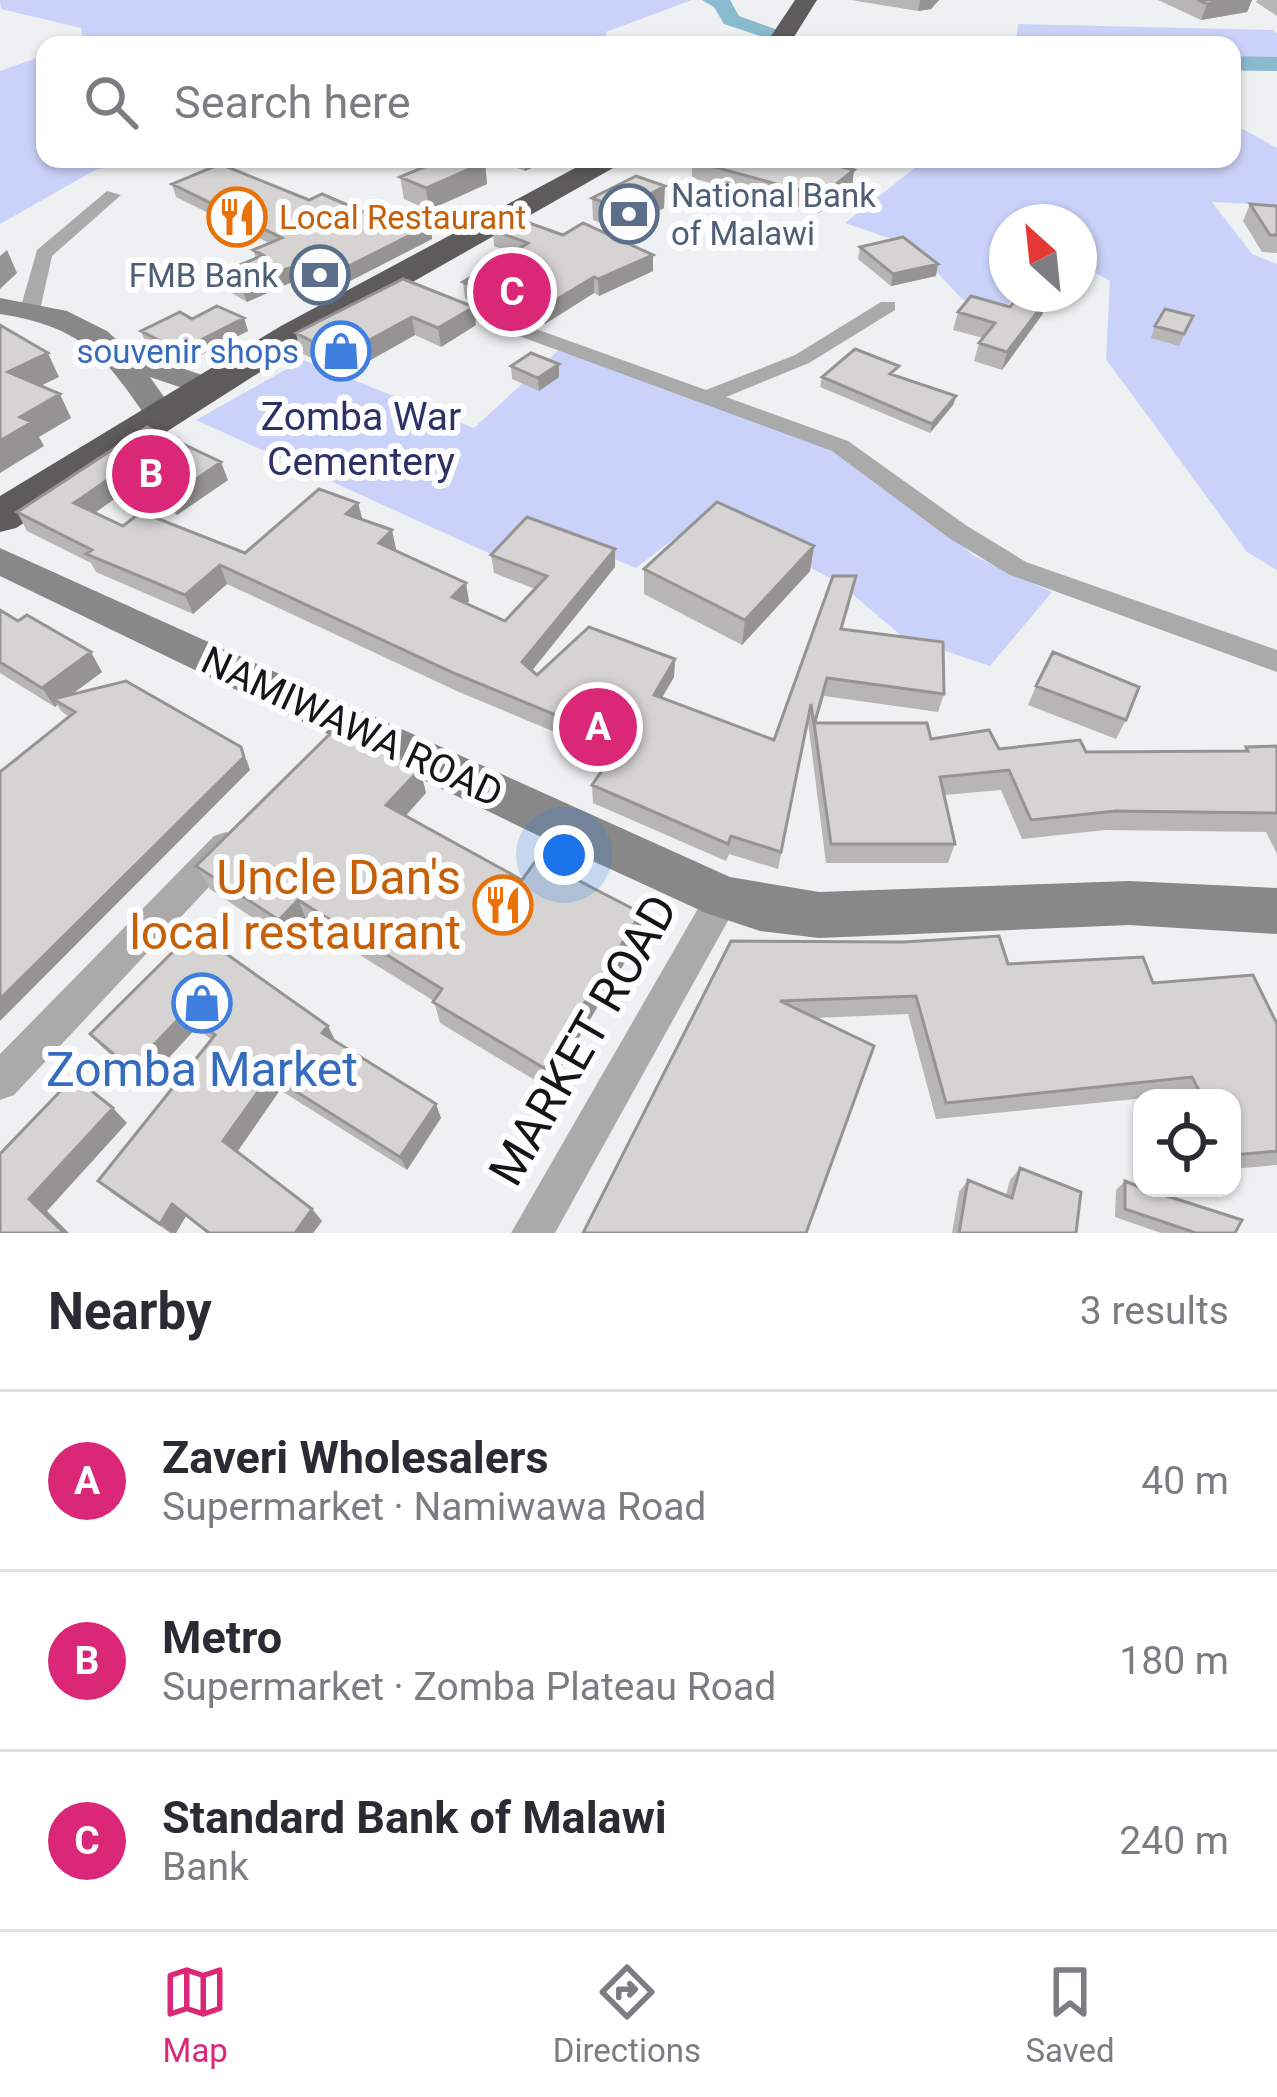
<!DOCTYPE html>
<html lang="en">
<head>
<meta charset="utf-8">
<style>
  body { margin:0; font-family:Roboto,sans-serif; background:#f2f2f3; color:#2b2b33 }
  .controls { position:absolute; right:36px; bottom:36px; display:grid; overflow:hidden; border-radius:24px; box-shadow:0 3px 9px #0004 }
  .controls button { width:108px; height:108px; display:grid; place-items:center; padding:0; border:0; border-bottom:3px solid #e1e1e2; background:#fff; color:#2b2b33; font:60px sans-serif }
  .compass { position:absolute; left:989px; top:204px; width:108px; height:108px; border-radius:50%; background:#fff; box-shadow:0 3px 9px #0004; rotate:333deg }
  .you { position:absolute; left:564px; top:855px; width:42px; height:42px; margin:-30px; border:9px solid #fff; border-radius:50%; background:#1a73e8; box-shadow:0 0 0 18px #1a73e833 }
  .badge { display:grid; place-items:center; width:78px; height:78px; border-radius:50%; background:#db2777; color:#fff; font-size:39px; font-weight:700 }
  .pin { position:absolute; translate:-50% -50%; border:6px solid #fff; box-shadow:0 3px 12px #0006 }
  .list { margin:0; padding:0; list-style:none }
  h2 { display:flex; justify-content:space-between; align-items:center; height:156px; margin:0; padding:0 48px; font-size:51px }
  h2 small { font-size:39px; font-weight:400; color:#7c7c81 }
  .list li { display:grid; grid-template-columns:78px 1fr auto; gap:36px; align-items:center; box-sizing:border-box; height:180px; padding:0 48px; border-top:3px solid #e1e1e2 }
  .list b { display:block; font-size:45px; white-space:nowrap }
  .list p { margin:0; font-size:39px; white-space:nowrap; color:#7c7c81 }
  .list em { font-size:39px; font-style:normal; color:#7c7c81 }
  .icon { flex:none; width:66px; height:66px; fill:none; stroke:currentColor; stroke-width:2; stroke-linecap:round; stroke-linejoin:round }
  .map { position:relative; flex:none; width:1277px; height:1233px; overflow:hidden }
  .search { position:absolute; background:#fff; box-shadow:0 3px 9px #0004; left:36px; right:36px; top:36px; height:132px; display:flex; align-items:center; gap:30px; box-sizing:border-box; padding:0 42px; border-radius:24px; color:#7c7c81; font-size:45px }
  .sheet { height:696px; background:#fff }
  nav { display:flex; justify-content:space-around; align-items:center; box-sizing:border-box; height:168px; border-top:3px solid #e1e1e2; background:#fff; font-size:33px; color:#7c7c81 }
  nav a { display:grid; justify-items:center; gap:6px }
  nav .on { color:#db2777 }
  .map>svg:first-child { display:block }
</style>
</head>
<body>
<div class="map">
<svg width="1277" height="1233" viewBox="0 0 1277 1233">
  <rect width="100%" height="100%" fill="#eff0f2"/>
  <path fill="#cad2f9" d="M0,0H692L606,32L607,45H72L83,41L81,28L1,9Z
    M1018,24L1273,30L1277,34V71H1232V45H1016Z
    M45,55V159H147L95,170L0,224V71Z
    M1232,123L1277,148V205L1212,202L1252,254L1277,264V570L1247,552L1106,359L1110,281L1079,264V222H1007V294H1022L998,311L962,299L912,246L845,223L926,159H1232Z
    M561,348L846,444L974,556L1052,592L990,666L903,637L838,582L706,514L636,568L532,525L493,555L196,420L303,360L474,428Z"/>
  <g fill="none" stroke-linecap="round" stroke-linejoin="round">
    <path fill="#88bbce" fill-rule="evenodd" d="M702,0H730L739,16L820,45H787L724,24L714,7Z
      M1232,56L1277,57V71L1232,70Z"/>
    <path fill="#abaaaa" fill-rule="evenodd" d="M107,191L121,195L52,256L40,310L23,314L20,310L37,250Z
      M444,296L706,390L795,355L881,302H895V310L809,363L726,397L848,441L967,526L1026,562L1277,650V672L1008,574L949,538L832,451L437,306V298Z
      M226,832L238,836L242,846L238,856L14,1095L0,1100V1054L214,836Z
      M723,882L735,886L740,897L735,908L555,1233H511L711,886Z"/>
    <path fill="#898888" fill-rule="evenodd" d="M0,298L67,311L107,331L128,350L217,380L221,387L206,396L150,377L176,414L160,424L149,421C104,355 82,327 0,314Z
      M0,548L730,877L819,892L1129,881L1277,888V934L1129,925L819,938L760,931L706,913L558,845L0,576Z"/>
    <path fill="#5d5b5b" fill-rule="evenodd" d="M795,0H817L789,45H765Z
      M592,159H629L307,342L16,528L0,532V496L281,326Z"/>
  </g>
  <path fill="#b7b6b5" d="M851,0H939L931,9L918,11Z
    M1158,0H1252L1247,12L1201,20Z
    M1257,0H1277V16L1256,2Z
    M495,159H551L525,171Z
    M692,161L854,170L852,187L819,213L692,178Z
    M485,162L487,184L429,210L404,199L400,177Z
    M172,184L309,200L387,222L430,225L432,239L350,281L330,272L301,287L292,282L247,302L223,288L219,274L256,258L253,250L269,243L176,197Z
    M592,198L664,208L622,231L593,220Z
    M1250,204L1277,206V253L1262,252L1243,221Z
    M493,230L653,271L599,296L594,293L545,324L518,313L512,317L465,298L463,282L512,253L494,246Z
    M860,247L936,276L891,286L858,259Z
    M403,279L476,325L441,347L415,335L344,375L300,352L296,333Z
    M1048,298L1042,315L1002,370L974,361L979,343L983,338L953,330L958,312L1010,307Z
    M1193,316L1179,346L1151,338L1155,326Z
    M244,318L248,331L183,364L146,344L141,331L192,319Z
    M559,364V377L539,391L512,379L511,366Z
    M897,376L956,396L953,405L930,433L820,387L822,377Z
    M147,427L228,480L177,515L127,490L95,513L123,526L245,553L358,503L362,519L396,549L394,551L469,601L467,604L505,621L535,589L494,573L491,555L615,549V567L532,671L537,675L675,659L674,677L662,698L774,740L852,594L842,629L944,694L938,712L824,696L816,723L999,749L1086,752L1243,751L1246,747L1277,746V854L1266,832L1105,830L1022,839L1001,790L944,795L955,844L948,863H826L808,722L778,869L729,854L726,861L593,803L592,785L612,756L459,692L227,584L193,614L96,572L91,563L27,531L17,512Z
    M814,546L810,571L742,645L644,594V569Z
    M0,610L102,672L72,694L247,760L250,770L69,717L61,711L57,705L55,707L0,673Z
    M1036,686L1126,720L1116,739L1028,705Z
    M420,769L426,793L406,816L522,880L641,913V936L548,1088L440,1023L434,1001L308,923L290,943L210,889L196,866Z
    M194,931L336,1042L441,1118L407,1170L280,1090L237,1152L312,1209L322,1221L313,1233H207L186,1216L176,1233H170L113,1194L98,1181L211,1039L196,1028L145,1084L104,1049L90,1034Z
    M731,941L1008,964L1153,983L1277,1024V1165L1232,1169V1098H1176L1175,1095L936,1119L908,1014L815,1018L806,1233Z
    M1020,1168L1076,1233H952L959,1192L968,1180L1006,1195L1010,1180Z
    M1125,1181L1235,1233H1161L1115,1217L1116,1190Z"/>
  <path fill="#959493" d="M920,0H939L931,9L918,11Z
    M1231,0H1252L1247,12L1201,20L1207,4Z
    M527,159H551L525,171L524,160Z
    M485,162L487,184L429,210L426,188Z
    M854,170L852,187L819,213L821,196Z
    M665,186L664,208L622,231V209Z
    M430,225L432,239L350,281L347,267Z
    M7,250L17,273L0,289V256Z
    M653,255V271L599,296L598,279Z
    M327,258L330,272L301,287L298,273Z
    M938,264L936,276L891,286L893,274Z
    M289,268L292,282L247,302L242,288Z
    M594,277V293L545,324L544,307Z
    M516,296L518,313L512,317L510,300Z
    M1048,298L1042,315L1002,370L1007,352Z
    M474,307L476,325L441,347L438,328Z
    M412,317L415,335L344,375L340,356Z
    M244,318L248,331L183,364L179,351Z
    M48,353L59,377L20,396L8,372Z
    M559,364V377L539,391L538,378Z
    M60,394L71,418L39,437L44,446L0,473V441L20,417Z
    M956,396L953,405L930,433L932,424Z
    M221,462L228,480L177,515L170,497Z
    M119,472L127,490L83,521L74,503Z
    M358,503L363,521L346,514Z
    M392,530L396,549L383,562L379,543Z
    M814,546L810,571L742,645L745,620Z
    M615,549V567L524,680L522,662Z
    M220,565L227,584L193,614L185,595Z
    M466,583L469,601L455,615L452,597Z
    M91,652L102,672L60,703L53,699L57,705L55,707L42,688Z
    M675,659L674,677L653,713L654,695Z
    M241,747L250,770L0,1021V999Z
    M420,769L426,793L393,829L386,805Z
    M298,900L308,923L290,943L279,920Z
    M641,913V936L548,1088L544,1068Z
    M185,1012L196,1028L145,1084L131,1069Z
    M328,1026L336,1042L322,1033Z
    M270,1075L280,1090L235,1155L223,1141Z
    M436,1104L441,1118L407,1170L400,1157Z
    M113,1108L127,1123L47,1211L69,1233H64L29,1199Z
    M172,1204L186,1216L176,1233H171L160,1224Z
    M312,1209L322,1221L313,1233H295Z"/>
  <path fill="#d5d4d2" stroke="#959493" stroke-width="3" d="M1198,0H1231L1207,4Z
    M443,159H477L485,162L426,188L400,177Z
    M697,159H813L854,170L821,196L692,161Z
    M220,164L309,200L322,194L387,222L405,214L430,225L347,267L327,258L298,273L289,268L242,288L219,274L263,255L253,250L282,238L172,184Z
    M636,176L665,186L622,209L592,198Z
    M1250,204L1277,206V235H1270Z
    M515,218L563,235L583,223L653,255L598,279L594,277L544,307L516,296L510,300L463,282L528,243L493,230Z
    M903,237L938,264L893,274L860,247Z
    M403,279L474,307L438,328L412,317L340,356L296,333Z
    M1020,294H1035L1048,298L1007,352L979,343L995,323L958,312L971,296L1010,307Z
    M217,306L244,318L179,351L141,331L180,312L192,319Z
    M1165,309L1193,316L1184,334L1155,326Z
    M0,325L48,353L8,372L60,394L20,417L32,422L0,441Z
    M855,349L899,366L890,374L956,396L932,424L822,377Z
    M531,353L559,364L538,378L511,366Z
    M147,427L221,462L170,497L119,472L74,503L123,526L141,512L245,553L319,489L358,503L346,514L392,530L379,543L466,583L452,597L505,621L547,576L491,555L527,517L615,549L522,662L537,675L589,627L675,659L654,695L774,740L833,576H856L841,629L943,642L944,694L827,678L814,725L811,704L781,852L731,836L728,844L592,785L622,742L456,674L220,565L185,595L86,554L92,550L17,512Z
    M717,502L814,546L745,620L644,569Z
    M0,610L18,621L27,615L91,652L42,688L0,662Z
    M1053,652L1139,687L1126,720L1036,686Z
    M126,681L241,747L244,757L0,999V772L75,712L53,699Z
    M814,723H927L931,739L989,730L999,749L1080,740L1086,752L1248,751L1246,747L1277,746V813L1116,811L1031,820L1009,770L940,777L955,844H831Z
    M340,724L420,769L386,805L522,880L537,859L641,913L544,1068L433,1002L442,989L298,900L279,920L196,866Z
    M194,931L328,1026L322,1033L436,1104L400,1157L270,1075L223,1141L312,1209L295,1233H209L172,1204L160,1224L98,1181L215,1035L185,1012L131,1069L90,1034Z
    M999,936L1008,964L1143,957L1153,983L1253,975L1277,1024V1151L1233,1155L1232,1098H1203L1192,1077L946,1103L916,996L780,1001L874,1046L806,1233H583L731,941L904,942Z
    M74,1077L113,1108L29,1199L64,1233H0V1154Z
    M1020,1168L1081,1192L1076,1233H959L968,1180L1012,1198Z
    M1125,1181L1142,1188L1242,1220L1235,1233H1196L1125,1209Z"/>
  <defs>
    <symbol id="bank-ring" viewBox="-11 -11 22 22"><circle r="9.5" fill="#fdfdff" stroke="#5c6f8a" stroke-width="1.5"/><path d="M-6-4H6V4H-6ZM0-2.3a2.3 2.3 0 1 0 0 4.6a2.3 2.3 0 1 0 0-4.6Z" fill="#5c6f8a"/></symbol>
    <symbol id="restaurant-ring" viewBox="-11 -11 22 22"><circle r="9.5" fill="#fdfdff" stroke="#e8710a" stroke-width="1.5"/><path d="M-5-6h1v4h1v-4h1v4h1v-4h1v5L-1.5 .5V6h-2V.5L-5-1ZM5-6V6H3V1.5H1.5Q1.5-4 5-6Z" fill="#e8710a"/></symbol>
    <symbol id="shop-ring" viewBox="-11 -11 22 22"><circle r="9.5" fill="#fdfdff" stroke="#3f7fe0" stroke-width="1.5"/><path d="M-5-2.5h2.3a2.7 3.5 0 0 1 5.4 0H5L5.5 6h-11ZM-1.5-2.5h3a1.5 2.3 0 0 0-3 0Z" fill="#3f7fe0"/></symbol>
  </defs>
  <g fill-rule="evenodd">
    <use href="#bank-ring" x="596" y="181" width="66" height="66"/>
    <use href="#restaurant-ring" x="204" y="184" width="66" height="66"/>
    <use href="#bank-ring" x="287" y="242" width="66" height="66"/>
    <use href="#shop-ring" x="308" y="318" width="66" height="66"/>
    <use href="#restaurant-ring" x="470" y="872" width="66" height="66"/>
    <use href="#shop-ring" x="169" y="970" width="66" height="66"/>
  </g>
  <g text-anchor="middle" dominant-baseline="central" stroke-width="12" stroke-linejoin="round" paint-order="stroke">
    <g font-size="33" fill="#4e5e75" stroke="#fdfdff" text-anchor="start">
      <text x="671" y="195">National Bank<tspan x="671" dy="38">of Malawi</tspan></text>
      <text x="278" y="275" text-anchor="end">FMB Bank</text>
    </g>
    <g font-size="33" fill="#c56008" stroke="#fdfdff" text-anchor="start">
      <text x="279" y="217">Local Restaurant</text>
    </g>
    <g font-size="33" fill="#366cbe" stroke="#fdfdff" text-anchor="end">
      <text x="299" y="351">souvenir shops</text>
    </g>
    <g font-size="39" fill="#2c3265" stroke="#fdfdff">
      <text x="361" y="417">Zomba War<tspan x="361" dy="45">Cementery</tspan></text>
    </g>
    <g font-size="39" fill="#151516" stroke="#fdfdff">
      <text transform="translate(352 727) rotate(25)">NAMIWAWA ROAD</text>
    </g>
    <g font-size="48" fill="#c56008" stroke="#fdfdff" text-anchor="end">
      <text x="461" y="877">Uncle Dan's<tspan x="461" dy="55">local restaurant</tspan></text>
    </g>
    <g font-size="48" fill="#151516" stroke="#fdfdff">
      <text transform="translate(583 1040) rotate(-60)">MARKET ROAD</text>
    </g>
    <g font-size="48" fill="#366cbe" stroke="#fdfdff">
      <text x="202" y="1069">Zomba Market</text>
    </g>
  </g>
</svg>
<div class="controls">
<button><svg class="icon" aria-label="locate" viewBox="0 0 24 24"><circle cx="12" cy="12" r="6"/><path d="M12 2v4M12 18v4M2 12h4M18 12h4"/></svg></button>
</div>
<svg class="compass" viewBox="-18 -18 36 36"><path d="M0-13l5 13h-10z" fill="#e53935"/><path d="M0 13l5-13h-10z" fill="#7c7c81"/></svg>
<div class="you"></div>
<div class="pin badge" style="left:598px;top:727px">A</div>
<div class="pin badge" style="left:151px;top:474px">B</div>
<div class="pin badge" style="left:512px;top:292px">C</div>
<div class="search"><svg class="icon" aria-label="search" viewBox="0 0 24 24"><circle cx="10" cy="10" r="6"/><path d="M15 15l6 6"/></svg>Search here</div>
</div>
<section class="sheet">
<h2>Nearby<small>3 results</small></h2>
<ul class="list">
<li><span class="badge">A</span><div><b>Zaveri Wholesalers</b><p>Supermarket · Namiwawa Road</p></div><em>40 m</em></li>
<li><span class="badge">B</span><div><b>Metro</b><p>Supermarket · Zomba Plateau Road</p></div><em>180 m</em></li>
<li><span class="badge">C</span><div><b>Standard Bank of Malawi</b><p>Bank</p></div><em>240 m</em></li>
</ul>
</section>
<nav>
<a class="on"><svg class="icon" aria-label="map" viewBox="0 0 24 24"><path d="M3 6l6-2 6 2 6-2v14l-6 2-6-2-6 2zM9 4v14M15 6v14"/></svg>Map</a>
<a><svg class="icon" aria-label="directions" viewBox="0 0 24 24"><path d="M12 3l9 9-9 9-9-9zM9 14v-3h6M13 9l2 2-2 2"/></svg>Directions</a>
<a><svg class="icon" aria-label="saved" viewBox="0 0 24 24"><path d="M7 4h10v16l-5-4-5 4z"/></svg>Saved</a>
</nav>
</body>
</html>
